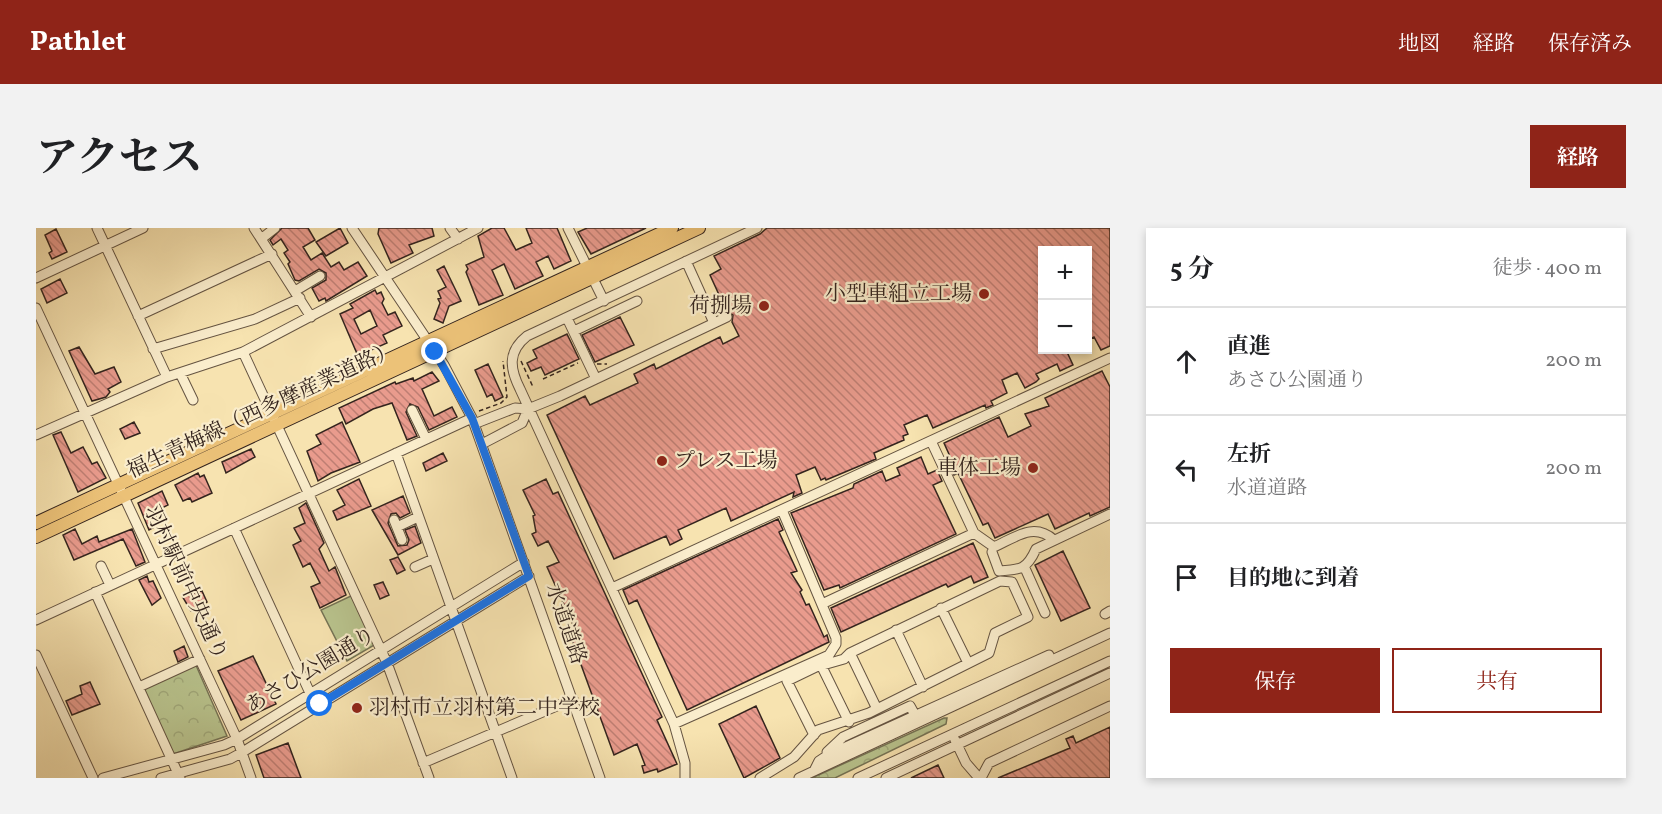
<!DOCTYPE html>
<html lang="ja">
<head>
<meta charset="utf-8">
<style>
  body { margin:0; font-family:Vollkorn,"Noto Serif JP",serif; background:#f2f2f2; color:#202124 }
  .controls { position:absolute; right:18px; top:18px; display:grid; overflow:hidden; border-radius:0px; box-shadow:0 3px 9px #0003 }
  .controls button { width:54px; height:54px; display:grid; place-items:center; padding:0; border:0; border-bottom:2px solid #e0e0e0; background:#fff; color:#202124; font:30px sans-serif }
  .stop { position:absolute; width:18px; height:18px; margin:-14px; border:4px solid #1a73e8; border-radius:50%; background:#fff }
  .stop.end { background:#1a73e8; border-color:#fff; box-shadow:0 2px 6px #0008 }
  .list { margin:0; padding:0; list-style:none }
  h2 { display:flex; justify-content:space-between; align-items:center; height:78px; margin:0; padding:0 24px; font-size:26px }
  h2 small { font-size:20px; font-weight:400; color:#757577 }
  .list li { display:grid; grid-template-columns:39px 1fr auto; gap:18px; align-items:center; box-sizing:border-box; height:108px; padding:0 24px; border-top:2px solid #e0e0e0 }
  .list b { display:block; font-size:22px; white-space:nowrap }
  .list p { margin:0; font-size:20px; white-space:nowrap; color:#757577 }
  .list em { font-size:20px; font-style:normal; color:#757577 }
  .actions { display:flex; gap:12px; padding:18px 24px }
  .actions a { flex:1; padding:14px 0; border:2px solid #8f2418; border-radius:0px; text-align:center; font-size:21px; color:#8f2418 }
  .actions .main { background:#8f2418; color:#fff }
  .icon { flex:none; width:33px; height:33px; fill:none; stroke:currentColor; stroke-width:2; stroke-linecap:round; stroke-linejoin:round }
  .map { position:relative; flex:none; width:1074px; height:550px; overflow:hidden; border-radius:0px }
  header { display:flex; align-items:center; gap:36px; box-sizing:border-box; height:84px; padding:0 30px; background:#8f2418; color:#fff }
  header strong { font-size:28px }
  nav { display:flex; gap:33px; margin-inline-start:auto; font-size:21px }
  .intro { display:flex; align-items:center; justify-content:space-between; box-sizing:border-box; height:144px; padding:0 36px }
  h1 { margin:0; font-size:42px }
  .button { padding:15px 27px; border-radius:0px; background:#8f2418; color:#fff; font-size:21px; font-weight:700 }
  main { display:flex; gap:36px; padding:0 36px }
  aside { flex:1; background:#fff; border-radius:0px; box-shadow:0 3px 9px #0003 }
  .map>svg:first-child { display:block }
</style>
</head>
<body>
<header>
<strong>Pathlet</strong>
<nav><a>地図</a><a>経路</a><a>保存済み</a></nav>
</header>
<div class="intro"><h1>アクセス</h1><a class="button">経路</a></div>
<main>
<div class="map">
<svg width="1074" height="550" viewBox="0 0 1074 550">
  <defs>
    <pattern id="forest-crowns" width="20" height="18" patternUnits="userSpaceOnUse" patternTransform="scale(1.5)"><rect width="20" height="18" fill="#b9c48e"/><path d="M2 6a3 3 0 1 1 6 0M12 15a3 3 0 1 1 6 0" fill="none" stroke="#a0a87a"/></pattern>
    <pattern id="building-back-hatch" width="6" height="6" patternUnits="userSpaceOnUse" patternTransform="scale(1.5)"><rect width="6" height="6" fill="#e99b8d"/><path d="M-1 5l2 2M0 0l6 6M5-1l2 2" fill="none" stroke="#be7e73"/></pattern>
  </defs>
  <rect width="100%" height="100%" fill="#f7e3b0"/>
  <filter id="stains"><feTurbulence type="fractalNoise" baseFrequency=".00333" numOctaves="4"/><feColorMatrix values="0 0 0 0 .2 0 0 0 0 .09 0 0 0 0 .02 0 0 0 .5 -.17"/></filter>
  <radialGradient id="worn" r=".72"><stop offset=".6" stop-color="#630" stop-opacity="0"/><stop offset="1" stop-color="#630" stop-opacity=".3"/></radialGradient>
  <path fill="url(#forest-crowns)" stroke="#767456" stroke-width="1.5" d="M159,435L191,508L134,527L107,459Z
    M908,490H911L910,496L799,550H776Z"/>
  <path fill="#b9c48e" stroke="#767456" stroke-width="1.5" d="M317,367L340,416L311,433L285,382Z"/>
  <path fill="url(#building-back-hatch)" stroke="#34241e" stroke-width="1.5" fill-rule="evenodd" d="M246,0H272L279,12L267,19L275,32L286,25L295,39L303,34L308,42L322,34L331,48L290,73L289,70L283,73L276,60L290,52V45L283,41L263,53L259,52L252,36L254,34L248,25L252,22L245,11L237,17L234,12Z
    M304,0L312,15L290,28L280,14Z
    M343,0H396L398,8L373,17L377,25L355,35L342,6Z
    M456,0H468L480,22L496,15L490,0H521L535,33L518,41L512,28L500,34L507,48L479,61L468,36L456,42L467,67L443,77L430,44L432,41L430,37L448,29L442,8Z
    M551,0H610L555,26L542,4Z
    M731,0H1074V118L1065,122L1058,109L1052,112V22H1006V122H1030L1037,137L1024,143L1021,136L1000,146L1003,151L1000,154L989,160L981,145L966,152L971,165L955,173L957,177L950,180L949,177L897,200L891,187L868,197L872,206L867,208L868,212L838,225L840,231L790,252L789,250L785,252L779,239L760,247L766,265L757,269L758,264L695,293L690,280L642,302L646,311L634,317L630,308L578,331L511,187L549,168L554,177L602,155L598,146L618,136L620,141L684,109L687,116L703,108L696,94L697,87L690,82L674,47L685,41L678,28L724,6Z
    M20,1L31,24L16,31L13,25L16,23L9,7Z
    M408,38L425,73L413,78L407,95L398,91L404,75L402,71L405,70L402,63L410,59L401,42Z
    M24,51L31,65L11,75L5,61Z
    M339,62L341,66L345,64L348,71L346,75L352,87L359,84L366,98L347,107L351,115L322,128L304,86L317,80L314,76ZM334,82L341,98L325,106L318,91Z
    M584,89L598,117L559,134L546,107Z
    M531,106L543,131L509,147L505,139L495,143L491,135L501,130L497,122Z
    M43,119L59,146L78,139L85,154L72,161L74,164L70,169L56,173L33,123Z
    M452,136L467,169L459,173L456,166L451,169L439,142Z
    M1066,143L1074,159V279L1054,288L1053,285L1019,301L1012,286L959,310L952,295L947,297L922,245L918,247L913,236L917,235L908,215L963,189L972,209L995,198L989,186L1013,178L1009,170Z
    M396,144L403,153L386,161L398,188L416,179L421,189L393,202L382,179L374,176L370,184L381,208L371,212L356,175L337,181L310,196L303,180L359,154L360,156L377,150L378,153Z
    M98,194L104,205L89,211L84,201Z
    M306,194L324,234L295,245L282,253L271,223L285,216L280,207Z
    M25,204L35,225L47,219L56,236L61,234L70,250L42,264L17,207Z
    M215,221L219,229L190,245L186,234Z
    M407,225L411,233L390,243L387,235Z
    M885,229L892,246L901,242L906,253L897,257L920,306L804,360L803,357L788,362L755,285L817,260L818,256L846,243L850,253L864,247L861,240Z
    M162,245L164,249L168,247L176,265L156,274L154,270L147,273L139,257Z
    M323,251L335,278L301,292L297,283L309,277L301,262Z
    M510,251L517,266L522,264L626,489L621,492L641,536L622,544L621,541L608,545L606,538L609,537L601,516L578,527L536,412L542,408L511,339L523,334L512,313L502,318L496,306L500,304L497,288L499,287L487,262Z
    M126,263L132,277L118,284L124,296L113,302L102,275Z
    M367,268L374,285L364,290L360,285L355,286L352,295L362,318L371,317L373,312L369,302L379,298L385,315L362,327L336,282Z
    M270,275L288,315L283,321L293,343L299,339L310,367L284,380L275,359L284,355L274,335L267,339L257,317L265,313L258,300L269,295L263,280Z
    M742,291L747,302L743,304L761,343L755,345L766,362L764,364L770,377L773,376L788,409L791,407L793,414L651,482L601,372L593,376L587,362Z
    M39,301L46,316L61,308L63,314L96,301L109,334L100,338L87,311L38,332L27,307Z
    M937,315L952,349L938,355L935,348L912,359L910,356L805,404L795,380Z
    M1027,323L1054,380L1025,393L999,337Z
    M362,329L369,342L361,346L354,332Z
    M111,348L113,354L117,353L125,370L116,377L103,352Z
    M347,354L353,367L344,371L338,357Z
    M166,363L171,374L159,383H155L146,368Z
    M148,418L152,429L142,434L138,423Z
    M217,428L240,476L205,492L182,443Z
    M54,454L64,476L36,487L30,473L46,466L44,458Z
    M720,478L744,530L708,550L683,496Z
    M1074,499V550H962L1034,520L1030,511L1037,508L1040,515Z
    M252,515L265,550H228L220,527Z
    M902,537L908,550H875Z"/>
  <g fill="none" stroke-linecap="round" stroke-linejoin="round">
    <defs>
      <path id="minor" d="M61,0L131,149
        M218,0L275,89
        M316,0L408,137L436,190L564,550
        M414,0L422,11
        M532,0L568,73
        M225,11L239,0
        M650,33L678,95
        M0,50L107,0
        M259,63L284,48
        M0,80L201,511L215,550
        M102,88L236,26
        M531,90L560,151
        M538,103L601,73
        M117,121L219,91L264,70
        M207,124L351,435L393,550
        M144,145L157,172
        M376,182L390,211
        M438,196L479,180L492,181L524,168L691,89
        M0,207L131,149L207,124L442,0
        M895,213L938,305L958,319C980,309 998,294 1018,312
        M446,216L486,195L492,181
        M360,225L476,550
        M358,292L366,312
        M361,299L382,289
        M198,300L274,465
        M956,324L963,343C985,342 991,341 1000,321L1074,286
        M65,338L74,357
        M988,338L1009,385
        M379,339L397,331
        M576,360L1074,130
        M59,364L144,550
        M788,375L938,305
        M905,380L932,435
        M1069,386L1074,383
        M0,392L436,190
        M860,402L887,459
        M814,425L841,481
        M0,427L57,550
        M786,439L813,494
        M103,459L164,431
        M638,496L793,427L800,416V410L746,282
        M919,512L930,535L943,550
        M791,524L807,509L874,478L879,487
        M387,535L537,471
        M778,543L783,533L792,527L1013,427
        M67,550L188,517L201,511L488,334
        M125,550L194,531L205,525L493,348
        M649,550V535L638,496L484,161C474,141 471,124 491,108L721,0
        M724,550L758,529L782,502L833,485L953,425L959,405L992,389L976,354L964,353L814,425L808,431L780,439L751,453L778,507
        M763,550L1074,405
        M822,550L1074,433
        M850,550L1074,445
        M945,550L953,535L1074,478"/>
      <path id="major" d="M0,295L636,0
        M0,309L663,0"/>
    </defs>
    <use href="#minor" stroke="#655442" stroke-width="11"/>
    <use href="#major" stroke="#34241e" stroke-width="14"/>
    <path stroke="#34241e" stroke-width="1.5" stroke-dasharray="4.5 3" stroke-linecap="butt" d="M485,133L497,159
      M561,136H571
      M507,151L542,135
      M443,183L465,175L471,169L467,133"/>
    <use href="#minor" stroke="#faedcc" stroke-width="9"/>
    <use href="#major" stroke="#ecc278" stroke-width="12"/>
  </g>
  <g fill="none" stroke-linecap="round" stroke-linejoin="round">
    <path stroke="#1a73e8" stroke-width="8" d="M284,476L493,348L436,190L399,124"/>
  </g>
  <g fill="#8f2418" stroke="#faedcc" stroke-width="2">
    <circle cx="948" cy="66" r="6"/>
    <circle cx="728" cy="78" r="6"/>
    <circle cx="626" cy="233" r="6"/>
    <circle cx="997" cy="240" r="6"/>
    <circle cx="321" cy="480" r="6"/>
  </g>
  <g text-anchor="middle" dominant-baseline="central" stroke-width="4.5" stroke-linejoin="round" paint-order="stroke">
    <g font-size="21" fill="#34241e" stroke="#faedcc" text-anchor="end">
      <text x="936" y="66">小型車組立工場</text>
      <text x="716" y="78">荷捌場</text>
      <text x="638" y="233" text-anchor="start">プレス工場</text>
      <text x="985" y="240">車体工場</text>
      <text x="333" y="480" text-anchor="start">羽村市立羽村第二中学校</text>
    </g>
    <g font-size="21" fill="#34241e" stroke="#faedcc">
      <text transform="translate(226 183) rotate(-25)">福生青梅線（西多摩産業道路）</text>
      <text transform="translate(149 355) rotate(65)">羽村駅前中央通り</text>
      <text transform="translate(529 396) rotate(71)">水道道路</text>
      <text transform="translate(275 443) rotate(-31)">あさひ公園通り</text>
    </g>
  </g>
  <rect width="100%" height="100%" filter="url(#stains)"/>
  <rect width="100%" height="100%" fill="url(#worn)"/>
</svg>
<div class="controls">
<button>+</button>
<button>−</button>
</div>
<div class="stop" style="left:284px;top:476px"></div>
<div class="stop end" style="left:399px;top:124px"></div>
</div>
<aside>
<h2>5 分<small>徒歩 · 400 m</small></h2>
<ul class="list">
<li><svg class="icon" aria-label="ahead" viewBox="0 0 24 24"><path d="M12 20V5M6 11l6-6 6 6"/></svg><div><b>直進</b><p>あさひ公園通り</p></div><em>200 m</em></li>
<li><svg class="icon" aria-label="left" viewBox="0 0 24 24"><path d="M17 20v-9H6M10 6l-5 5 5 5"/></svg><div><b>左折</b><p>水道道路</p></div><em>200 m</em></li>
<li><svg class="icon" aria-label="arrive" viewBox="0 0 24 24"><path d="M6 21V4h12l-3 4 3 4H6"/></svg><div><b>目的地に到着</b></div></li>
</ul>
<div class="actions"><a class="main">保存</a><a>共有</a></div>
</aside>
</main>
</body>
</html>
